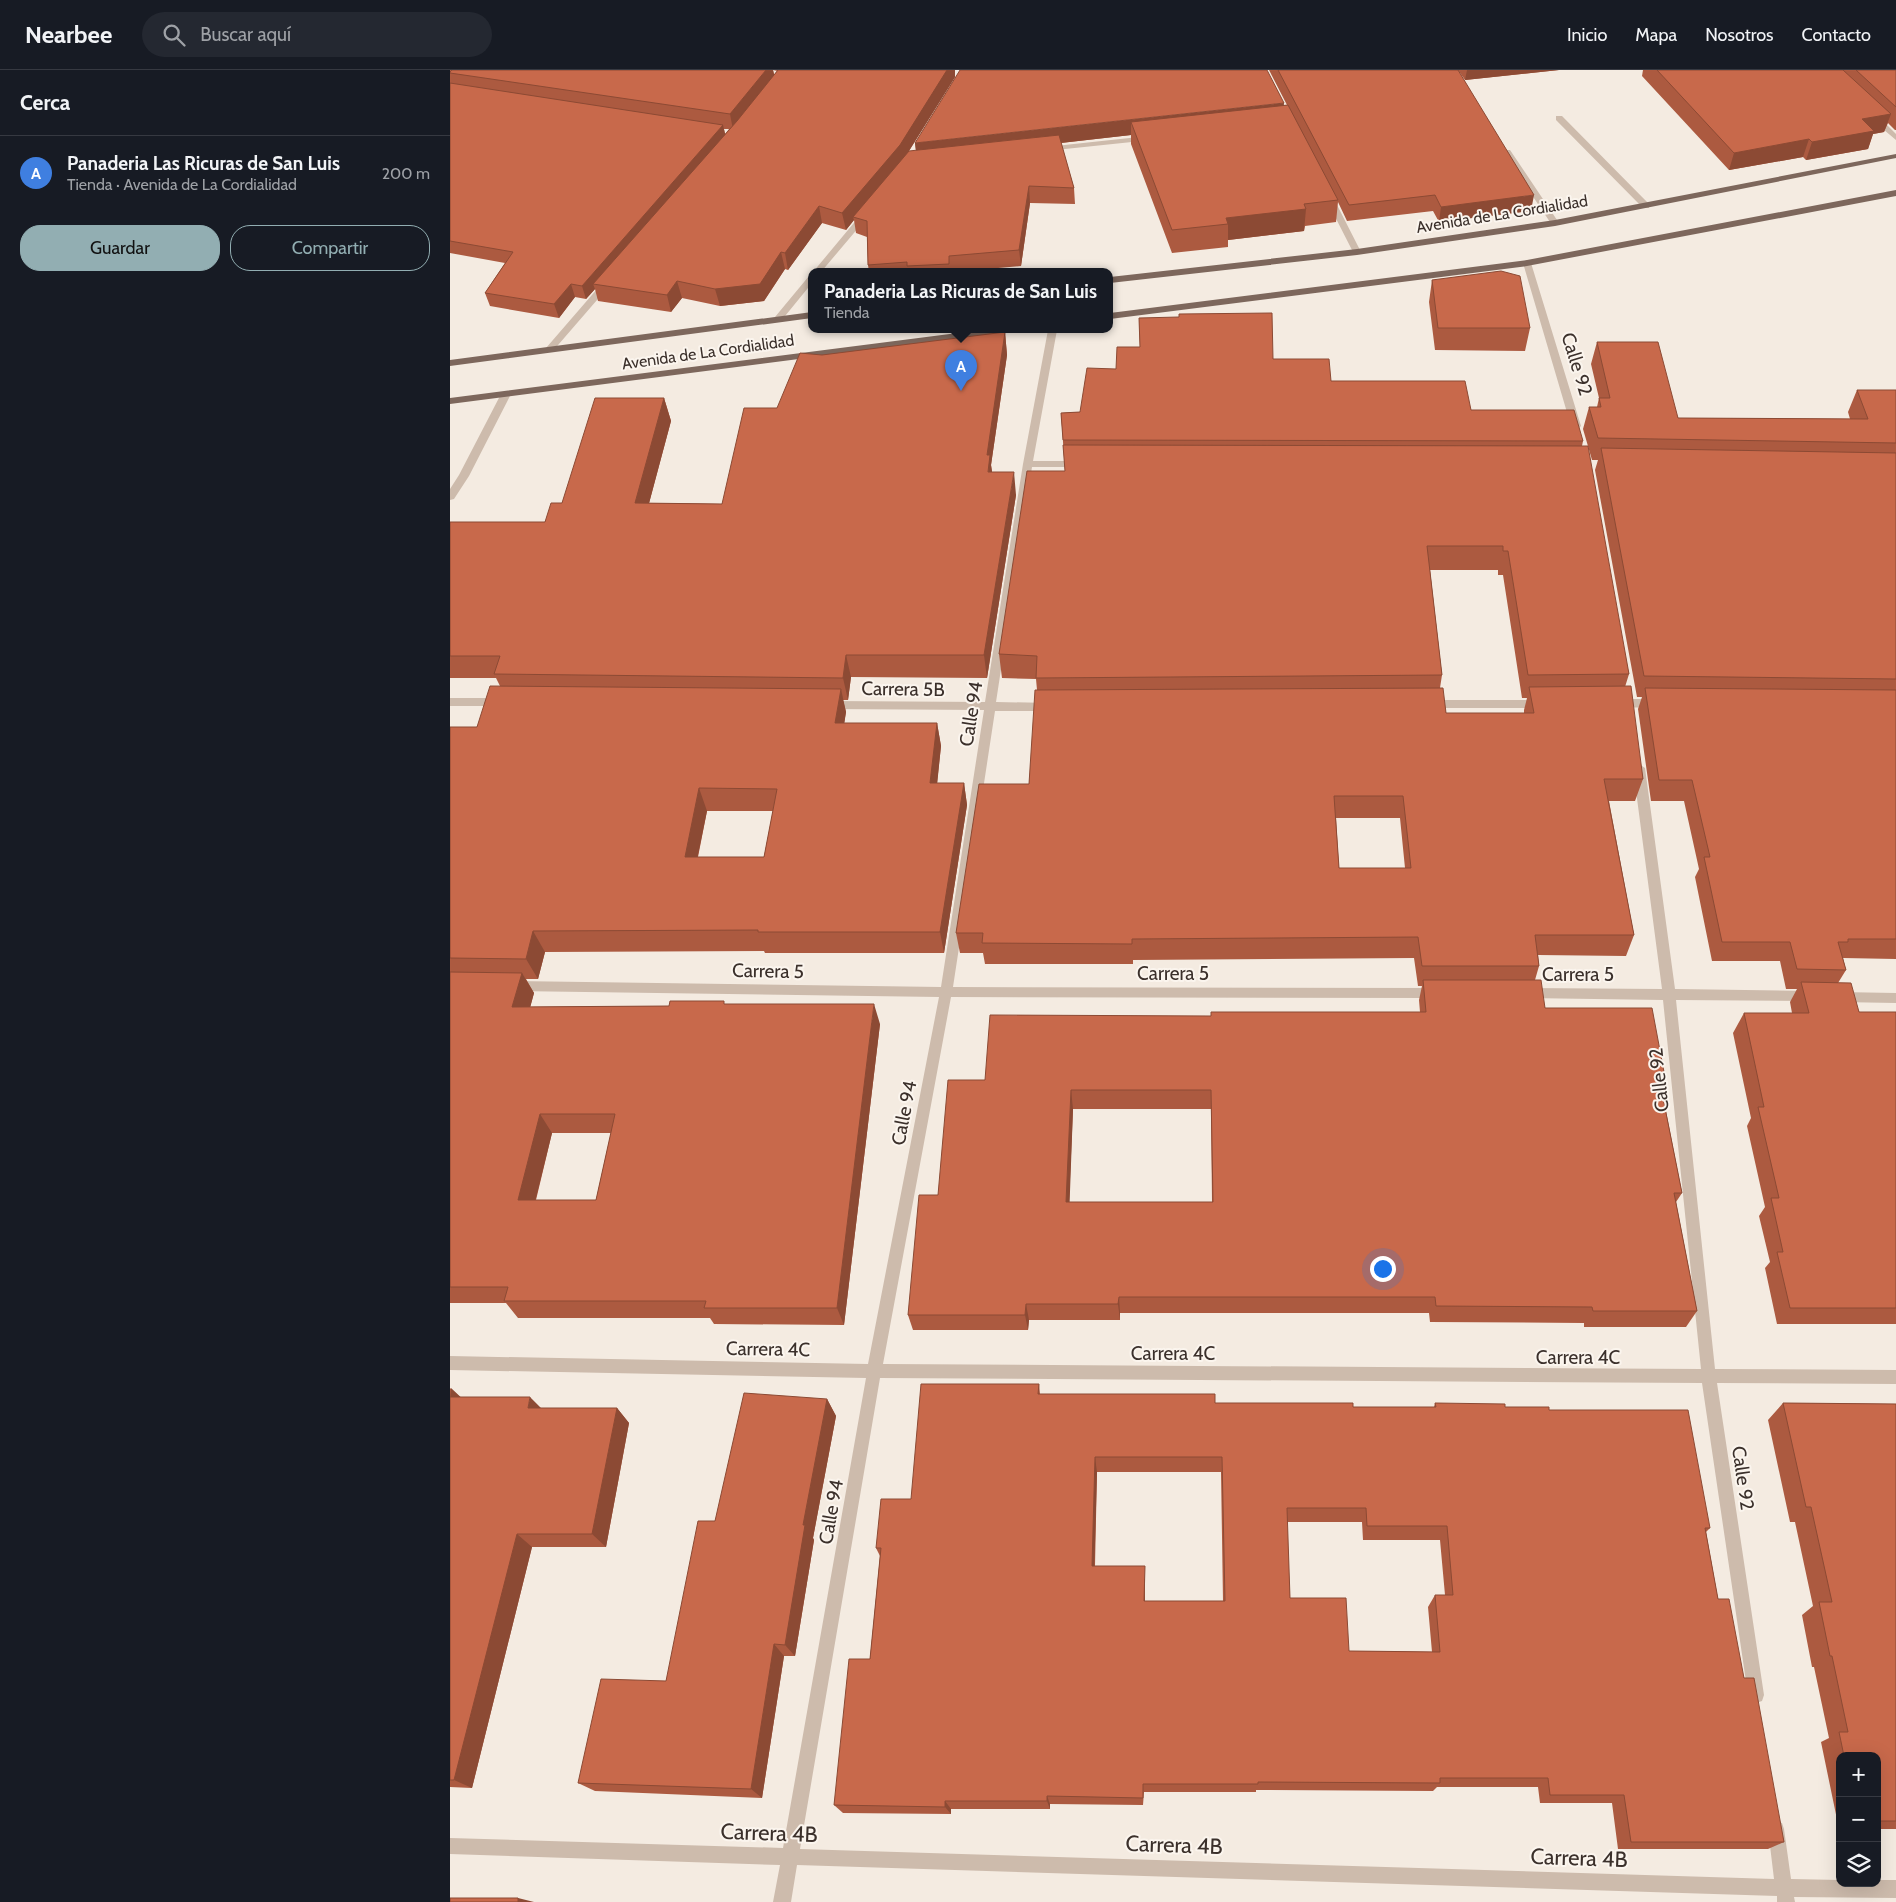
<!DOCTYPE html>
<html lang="es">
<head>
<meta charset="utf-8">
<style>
  body { margin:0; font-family:Cabin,sans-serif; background:#242831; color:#f1f3f6 }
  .controls { position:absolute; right:15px; bottom:15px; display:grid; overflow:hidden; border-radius:10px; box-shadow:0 5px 20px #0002 }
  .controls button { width:45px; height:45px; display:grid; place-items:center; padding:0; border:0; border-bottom:1px solid #363941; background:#171b24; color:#f1f3f6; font:25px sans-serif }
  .you { position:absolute; left:932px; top:1198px; width:18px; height:18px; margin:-12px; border:4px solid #fff; border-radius:50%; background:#1a73e8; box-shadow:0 0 0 8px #1a73e833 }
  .badge { display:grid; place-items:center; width:32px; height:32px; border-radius:50%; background:#92aeb2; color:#fff; font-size:16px; font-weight:700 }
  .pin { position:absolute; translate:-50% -41px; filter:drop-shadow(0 1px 2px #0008) }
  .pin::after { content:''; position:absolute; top:26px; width:18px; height:15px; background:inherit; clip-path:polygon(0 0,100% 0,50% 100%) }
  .popup { position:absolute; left:358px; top:198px; width:305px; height:65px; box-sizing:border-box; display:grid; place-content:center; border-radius:10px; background:#171b24; filter:drop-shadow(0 1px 4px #0005); font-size:16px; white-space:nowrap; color:#9ea1a6 }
  .popup b { font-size:19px; color:#f1f3f6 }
  .popup::after { content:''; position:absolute; left:50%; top:100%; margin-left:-10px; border:10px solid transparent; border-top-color:#171b24 }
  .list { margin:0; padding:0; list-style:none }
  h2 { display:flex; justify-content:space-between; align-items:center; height:65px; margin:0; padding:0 20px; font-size:21px }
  h2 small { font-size:16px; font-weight:400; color:#9ea1a6 }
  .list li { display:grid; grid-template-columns:32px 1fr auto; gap:15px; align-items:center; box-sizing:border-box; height:75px; padding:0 20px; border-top:1px solid #363941 }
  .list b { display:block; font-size:19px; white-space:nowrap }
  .list p { margin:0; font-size:16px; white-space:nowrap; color:#9ea1a6 }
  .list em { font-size:16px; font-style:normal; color:#9ea1a6 }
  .actions { display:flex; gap:10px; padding:15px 20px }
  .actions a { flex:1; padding:11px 0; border:1px solid #92aeb2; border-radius:20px; text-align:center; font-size:18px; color:#92aeb2 }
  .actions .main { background:#92aeb2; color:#111 }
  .icon { flex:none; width:28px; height:28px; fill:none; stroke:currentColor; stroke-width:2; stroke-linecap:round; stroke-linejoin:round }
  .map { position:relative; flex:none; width:1446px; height:1832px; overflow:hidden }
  header { display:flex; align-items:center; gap:30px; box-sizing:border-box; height:70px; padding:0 25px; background:#171b24; border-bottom:1px solid #363941 }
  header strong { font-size:24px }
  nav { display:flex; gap:28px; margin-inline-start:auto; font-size:18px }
  .search { width:350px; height:45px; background:#242831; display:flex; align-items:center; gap:12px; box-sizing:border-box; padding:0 18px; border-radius:28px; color:#9ea1a6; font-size:19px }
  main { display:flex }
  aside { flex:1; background:#171b24 }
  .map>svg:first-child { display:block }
</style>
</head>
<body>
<header>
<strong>Nearbee</strong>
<div class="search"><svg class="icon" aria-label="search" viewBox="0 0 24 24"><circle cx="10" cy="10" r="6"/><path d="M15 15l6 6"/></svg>Buscar aquí</div>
<nav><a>Inicio</a><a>Mapa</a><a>Nosotros</a><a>Contacto</a></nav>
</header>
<main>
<aside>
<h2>Cerca<small></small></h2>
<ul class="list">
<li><span class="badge" style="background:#3f7fe0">A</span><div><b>Panaderia Las Ricuras de San Luis</b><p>Tienda · Avenida de La Cordialidad</p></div><em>200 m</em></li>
</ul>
<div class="actions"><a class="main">Guardar</a><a>Compartir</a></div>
</aside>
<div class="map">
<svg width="1446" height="1832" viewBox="0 0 1446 1832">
  <rect width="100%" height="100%" fill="#f4ebe1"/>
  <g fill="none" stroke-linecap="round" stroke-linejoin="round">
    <path fill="#cdbbac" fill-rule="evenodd" d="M1421,45H1427L1446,64V70L1421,49Z
      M1106,46H1112L1199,134V138H1193L1106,50Z
      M698,66H701V70L596,81L592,79L596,77Z
      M1054,80H1060L1109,153L1108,155H1102L1053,82Z
      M880,126L884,129L911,182L910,184L903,182L876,129Z
      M413,142L420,144L371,202H363Z
      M1077,190L1081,193L1131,356L1129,358H1123L1121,356L1073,193Z
      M362,205V213L331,251H325V247L359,206Z
      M157,210L160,211V215L102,282H96V278L154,211Z
      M598,260H607L583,391H631L636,394L631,397H582L546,632L601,633L607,637L601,641H545L503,917L986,918L990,919L992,923L990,927L986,928L501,927L433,1294L1251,1299L1213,930L1076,928L1072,927L1070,923L1072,919L1076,918L1212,919L1183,698L1189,694L1195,698L1225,919L1359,921L1363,922L1365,926L1363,930L1359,931L1226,930L1265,1299L1446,1300V1314L1267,1313L1314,1625L1312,1631L1306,1633L1300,1631L1298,1625L1252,1313L430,1308L350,1779L1324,1809L1318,1759L1320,1753L1326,1751L1332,1753L1334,1759L1341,1809L1390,1810V1813H1427V1810H1446V1828L1344,1827L1345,1832H1327V1826L347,1795L341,1832H323L330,1795L0,1784V1768L333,1778L416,1308L0,1300V1286L418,1294L489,927L64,921L60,920L58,916L60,912L64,911L491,917L534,640L379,639L373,635L379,631L535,632L573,394Z
      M56,321L61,324L19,406L4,429L0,430V419L9,405L51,324Z
      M0,628H51L57,632L51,636H0Z
      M1166,629H1206L1212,633C1206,639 1166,639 1160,633Z
      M979,630H1091L1097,634L1091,638H979L973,634Z
      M1389,922L1446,923V933L1389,932L1385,931L1383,927L1385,923Z"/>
    <path fill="#7d675c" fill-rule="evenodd" d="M1446,84V88L1105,156L907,185L660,213V207L907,179L1105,150Z
      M1446,120V126L1077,196L660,249V243L1077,190Z
      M362,242V248L0,296V290Z
      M531,260H555L550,263L0,334V328Z"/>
  </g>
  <path fill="#ac5a40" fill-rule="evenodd" d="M0,0H505V7L459,81H466L465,73L837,35L819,0H1008L1081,141L989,152L983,141L897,151L888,132L886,152L855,156L854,161L778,170V177L722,183L681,74V65L611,73L624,118L625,134L580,133L571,196L503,202H419L418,195L417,167L406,163L404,150L396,160L372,153L338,200L335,199L314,231L270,236L232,228L221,242L148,231L145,219L136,229L125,227L109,248L40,236L35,223L55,193L0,183ZM323,0L327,1L324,5ZM274,59H279L275,64Z
    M1008,0H1109L1015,10Z
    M1193,0H1446V60H1445L1438,53L1434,62L1423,64L1418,79L1356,90L1353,87L1279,100L1192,6Z
    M982,210L1080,258L1075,281L985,280L979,232Z
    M689,248L823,289L881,311L1021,340L1133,371L1132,376L1179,604L1175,617L1193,709L1185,731H1159L1184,865L1176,886L1088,885L1089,896L1085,910L1095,938L1217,1018L1213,1026L1232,1123L1226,1132L1247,1241L1236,1257H1134V1253L980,1252L979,1243H670V1250H579L578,1260H463L458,1245L488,1125L535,1010L761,946L970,942L969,930L972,916H968L964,888L683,890V894H535L533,883H510L506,863L579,714L587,620L586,609L552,608L549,584L615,401L611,343L630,342L666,299L690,277ZM980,500H1048V505H1053L1072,628H1077L1074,640V643H996L990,618L992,605ZM886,748H950L955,798H889ZM623,1039H761L762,1132H619Z
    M555,262L557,285L541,395L542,402L566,425L537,608L401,607L398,630H393L396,642L394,653H487L491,676L487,713H514L517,735L494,883H315L314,881L95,882L88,909H76L84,923L80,937L219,936L276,934L430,954L394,1255L264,1254L260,1248H68L56,1233H0V657H27L50,616L46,608H0V452H95L112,433L214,328L221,351L199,433L272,434L327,338L372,285ZM257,741H323L314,787H248ZM102,1063H161L146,1130H86Z
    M1147,272L1228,348L1400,349L1398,342L1407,320H1446V889L1393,888L1396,900L1388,913L1409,942H1446V1254H1327L1315,1198L1320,1192L1309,1146L1315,1137L1297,1056L1301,1048L1283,963L1294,943H1342L1340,932L1347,919H1336L1330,891H1262L1245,807L1249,799L1234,731H1201L1188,639L1192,627H1187L1145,400L1148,390H1142L1133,359L1139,337H1147L1149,328L1141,294Z
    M589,1314L590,1324L765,1333L903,1337H984L985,1333L1099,1340L1260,1458L1256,1462L1268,1529L1294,1608L1334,1772L1318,1779H1168L1162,1733H1090L1088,1717H987L983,1721L806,1720V1722H694L693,1735L600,1734V1739H501V1744L393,1743L384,1735L420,1589L430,1486L426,1478L461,1429ZM647,1402H771L773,1531H695V1509L645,1496ZM837,1452H912L913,1470H990L995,1525H985L978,1537L982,1582L899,1581L840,1528Z
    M0,1318L10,1327L91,1338H167L179,1353L156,1477H82L22,1718L0,1717Z
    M377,1329L386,1346L363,1468L364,1470L345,1586H334L312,1728L145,1721L128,1713L216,1611L265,1451Z
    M1333,1333L1446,1334V1759H1427V1686H1390V1759H1389L1371,1672L1379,1668L1364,1597H1362L1352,1545L1363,1536L1345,1452H1340L1318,1350Z"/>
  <path fill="#8c4a34" d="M316,0H323L325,8L283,60L280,44Z
    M497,0H505V7L452,92L403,147L404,150L396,160L392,143Z
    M1017,0H1109L1015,10Z
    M834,33L833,48L681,52V65L467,89L465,73Z
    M1441,44L1434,62L1423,64L1418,79L1356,90L1362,72L1412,49Z
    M273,55L276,68L143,214L145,219L136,229L132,216Z
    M1359,69L1353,87L1279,100L1284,83Z
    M579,116L580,133L571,196L569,180Z
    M1084,125L1081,141L989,152L991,137Z
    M369,136L372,153L338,200L335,183Z
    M856,139L854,161L778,170V154L776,148Z
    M331,182L335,199L314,231L270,236L265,219Z
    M227,211L232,228L221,242L217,225Z
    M121,214L125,227L109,248L104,234Z
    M555,262L557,285L541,395L543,408L541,425L537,385Z
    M214,328L221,351L193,456L185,433Z
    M564,402L566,425L537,608L534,585Z
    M396,585L401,607L398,630L393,608Z
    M391,619L396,642L391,676L385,653Z
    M487,653L491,676L485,735L480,713Z
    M514,713L517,735L494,883L490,862Z
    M249,718L257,741L243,809L235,787Z
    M83,861L95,882L88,909L76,889Z
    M72,903L84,923L75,957L62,937Z
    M424,934L430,954L394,1255L387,1238Z
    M621,1020L623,1039L619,1149L616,1132Z
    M90,1044L102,1063L81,1148L68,1130Z
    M669,1227L670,1243V1250L668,1234Z
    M576,1234L579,1250L578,1260L575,1245Z
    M1,1318L17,1333L0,1328Z
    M80,1327L95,1342L78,1338Z
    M377,1329L386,1346L363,1468L364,1470L345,1586L335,1575L353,1455Z
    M167,1338L179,1353L156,1477L142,1464Z
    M645,1387L647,1402L644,1509L642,1496Z
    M67,1464L82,1477L22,1718L4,1710Z
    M695,1496V1543L694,1531Z
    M324,1574L334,1586L312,1728L301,1719Z
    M597,1726L600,1734V1739L597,1731Z
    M495,1731L501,1739V1744L495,1737Z
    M68,1828L84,1832H68Z"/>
  <path fill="#c8694b" stroke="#8c4a34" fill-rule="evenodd" d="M2,0H316L280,44L0,3V2Z
    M328,0H497L450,75L392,143L369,136L335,183L331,182L310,214L265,219L227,211L217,225L143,214L287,51Z
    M510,0H817L834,33L465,73Z
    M828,0H1008L1084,125L991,137L985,125L899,135Z
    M1207,0H1393L1441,44L1412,49L1424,61L1362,72L1359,69L1284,83Z
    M1406,0H1446V37Z
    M0,13L273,55L132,216L121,214L104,234L35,223L63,182L0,171Z
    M838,35L888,130L854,134L856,139L776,148L778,154L722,160L681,52Z
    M609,65L624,118L579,116L569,180L499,186V194L457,196V192L418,195L417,151L403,147L459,81Z
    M1051,201L1070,206L1080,258H988L982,210Z
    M822,243L823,289H879L881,311H1015L1021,340H1124L1133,371L613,370L611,343L630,342L637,298L666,299L667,277H690L689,248L729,247V244Z
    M555,262L537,385H540L538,402H564L534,585H396L393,608L44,604L50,586H0V452H95L101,433H112L145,328H214L185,433L272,434L294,338H327L350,283L372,285Z
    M1147,272H1208L1228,348L1418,349L1407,320H1446V373L1148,368L1139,337H1151L1149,328H1160Z
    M613,375L1138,376L1179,604L1078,605L1058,481H1053V476H977L992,605L586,608L587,586L549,584L577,401H615Z
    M1151,378L1446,383V609L1194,606Z
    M40,616L391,619L385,653H487L480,713H514L490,862H308V860L83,861L76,889L0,888V657H27ZM249,718L327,719L314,787H235Z
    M1181,616L1193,709H1154L1184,865H1085L1089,896H972L968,867L682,869V874L532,873L533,863H506L529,714H579L585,620L993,618L996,643H1084L1079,617ZM884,726H953L961,798H889Z
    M1195,618L1446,620V869H1398V872H1388L1396,900L1347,899L1340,872H1272L1254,787H1260L1242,710H1209Z
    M0,902L72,903L62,937L219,936L220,931H274V934H424L387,1238H254L256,1231H54L58,1217H0ZM90,1044H165L146,1130H68Z
    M973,910H1091L1095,938H1202L1217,1018H1211L1232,1123H1224L1247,1241H1143L1142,1237L986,1236L985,1227H669L668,1234H576L575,1245H458L469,1125H488L498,1010H535L540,945L761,946V942H976ZM621,1020H761L763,1132H616Z
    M1351,912L1401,913L1409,942H1446V1238H1340L1327,1182H1333L1321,1128H1329L1308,1037H1314L1294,943H1359Z
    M471,1314H589L588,1324H765V1333H903V1337H986L985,1333L1055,1334V1337H1099V1340H1238L1260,1458H1255L1268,1529H1279L1294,1608H1304L1334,1772H1181L1174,1725H1100L1098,1708H990V1713L808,1712V1714H693V1728L597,1726V1731H495V1737L384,1735L399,1589H420L431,1478H426L431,1429H461ZM645,1387H772L775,1531H694L695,1496H642ZM837,1438H916L917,1456H997L1003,1525H985L990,1582L899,1581L896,1528H840Z
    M294,1323L377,1329L353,1455H355L335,1575L324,1574L301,1719L128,1713L151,1609L216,1611L248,1451H265Z
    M0,1327H80L78,1338H167L142,1464H67L4,1710H0Z
    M1333,1333L1446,1334V1751H1427V1686H1394L1389,1662H1398L1382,1586H1380L1369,1532H1382L1361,1437H1356Z
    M0,1828H68V1832H0Z"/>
  <g text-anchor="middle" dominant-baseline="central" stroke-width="4" stroke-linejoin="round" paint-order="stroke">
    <g font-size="16" fill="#3b302b" stroke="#fbf5ee">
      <text transform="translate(1052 144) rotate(-9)">Avenida de La Cordialidad</text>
      <text transform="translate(258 282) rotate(-8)">Avenida de La Cordialidad</text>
    </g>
    <g font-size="19" fill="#3b302b" stroke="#fbf5ee">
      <text transform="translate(1127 294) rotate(73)">Calle 92</text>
      <text transform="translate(453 619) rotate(1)">Carrera 5B</text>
      <text transform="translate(521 644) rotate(-81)">Calle 94</text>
      <text transform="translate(318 901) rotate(1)">Carrera 5</text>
      <text x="723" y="903">Carrera 5</text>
      <text x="1128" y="904">Carrera 5</text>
      <text transform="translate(1209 1010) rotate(-96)">Calle 92</text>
      <text transform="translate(454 1043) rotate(-79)">Calle 94</text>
      <text transform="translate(318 1279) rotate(1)">Carrera 4C</text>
      <text x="723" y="1283">Carrera 4C</text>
      <text x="1128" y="1287">Carrera 4C</text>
      <text transform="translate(1293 1408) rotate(82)">Calle 92</text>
      <text transform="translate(381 1442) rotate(-80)">Calle 94</text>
    </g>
    <g font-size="22" fill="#3b302b" stroke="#fbf5ee">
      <text transform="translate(319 1763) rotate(2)">Carrera 4B</text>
      <text transform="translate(724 1775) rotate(2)">Carrera 4B</text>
      <text transform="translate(1129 1788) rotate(2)">Carrera 4B</text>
    </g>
  </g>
</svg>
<div class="controls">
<button>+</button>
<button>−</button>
<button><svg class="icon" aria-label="layers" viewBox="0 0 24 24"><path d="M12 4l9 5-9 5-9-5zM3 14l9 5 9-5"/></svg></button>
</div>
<div class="you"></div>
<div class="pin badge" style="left:511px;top:321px;background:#3f7fe0">A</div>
<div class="popup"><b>Panaderia Las Ricuras de San Luis</b>Tienda</div>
</div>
</main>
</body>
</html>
